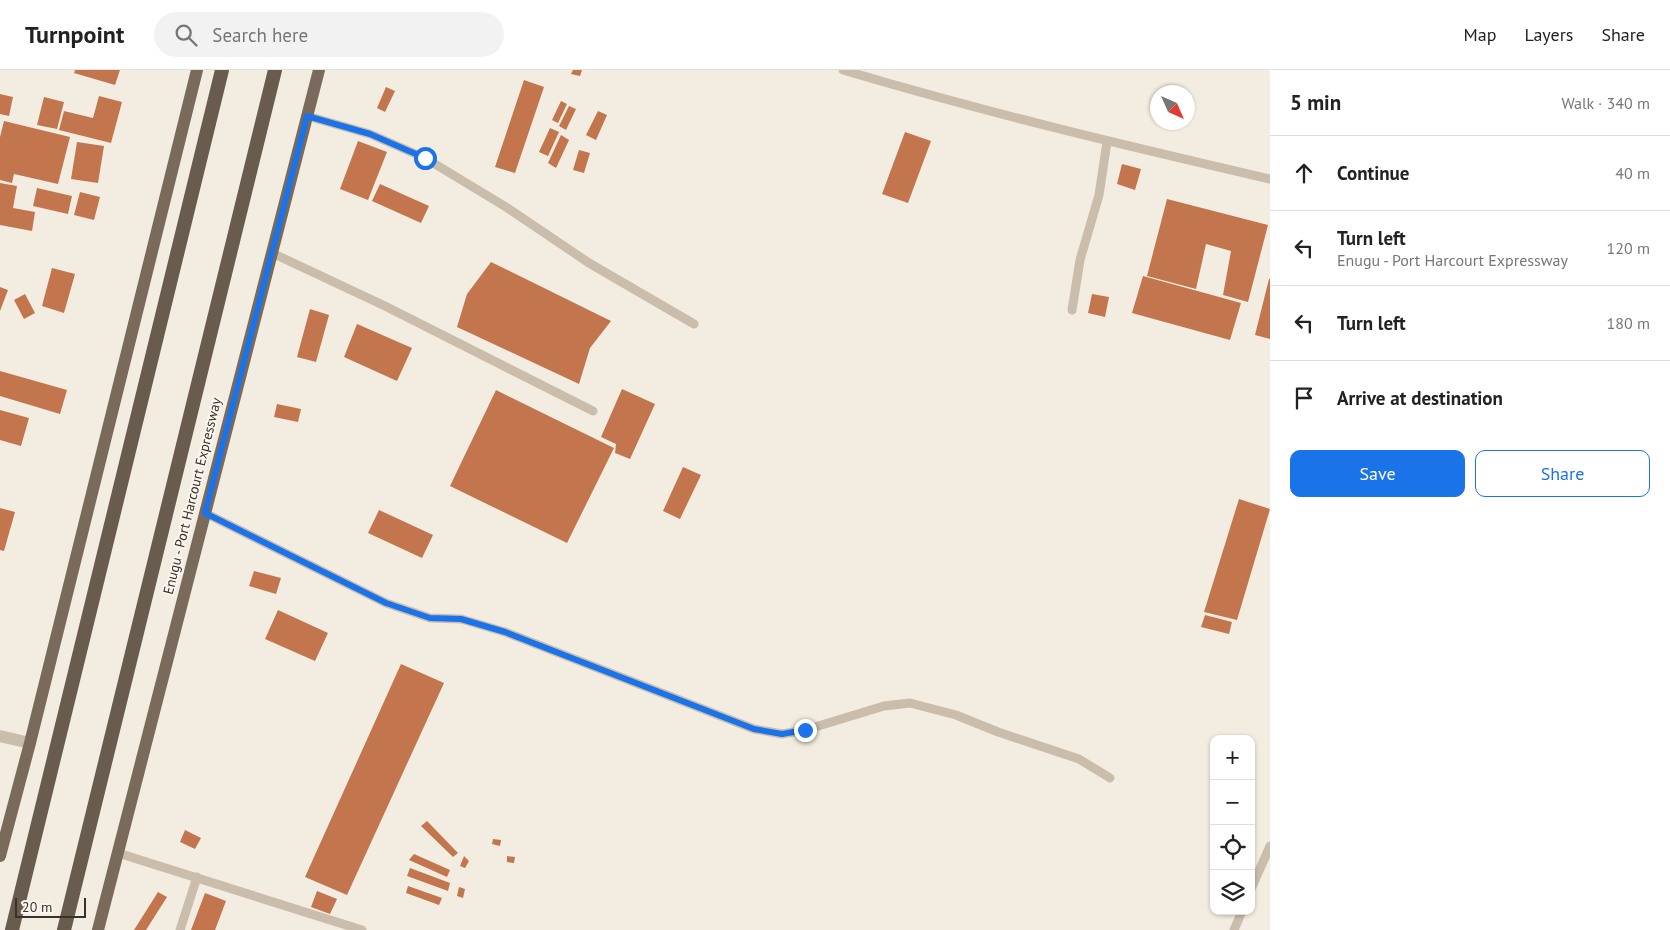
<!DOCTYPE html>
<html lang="en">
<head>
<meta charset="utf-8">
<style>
  body { margin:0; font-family:"PT Sans",sans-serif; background:#f2f2f2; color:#222 }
  .controls { position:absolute; right:15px; bottom:15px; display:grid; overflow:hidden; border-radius:10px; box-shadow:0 1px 4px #0004 }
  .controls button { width:45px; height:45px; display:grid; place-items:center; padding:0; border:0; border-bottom:1px solid #e0e0e0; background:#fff; color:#222; font:25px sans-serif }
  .compass { position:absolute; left:1150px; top:15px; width:45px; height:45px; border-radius:50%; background:#fff; box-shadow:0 1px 4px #0004; rotate:135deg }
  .scale { position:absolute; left:15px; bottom:12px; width:71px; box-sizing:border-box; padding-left:5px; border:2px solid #39312b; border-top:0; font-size:14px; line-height:18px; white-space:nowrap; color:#39312b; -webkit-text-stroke:4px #faf5ed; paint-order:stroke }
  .stop { position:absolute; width:15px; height:15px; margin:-11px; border:4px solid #1a73e8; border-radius:50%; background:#fff }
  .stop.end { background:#1a73e8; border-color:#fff; box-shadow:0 1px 5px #0008 }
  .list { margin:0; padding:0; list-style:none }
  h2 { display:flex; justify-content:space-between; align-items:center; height:65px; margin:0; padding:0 20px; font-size:21px }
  h2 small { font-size:16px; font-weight:400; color:#767676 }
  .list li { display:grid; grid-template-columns:32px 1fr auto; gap:15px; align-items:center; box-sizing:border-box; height:75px; padding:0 20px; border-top:1px solid #e0e0e0 }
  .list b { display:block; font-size:19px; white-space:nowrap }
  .list p { margin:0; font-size:16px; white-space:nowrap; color:#767676 }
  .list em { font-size:16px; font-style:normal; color:#767676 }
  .actions { display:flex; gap:10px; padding:15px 20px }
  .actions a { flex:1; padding:11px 0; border:1px solid #1a73e8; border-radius:10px; text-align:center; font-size:18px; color:#1a73e8 }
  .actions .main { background:#1a73e8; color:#fff }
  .icon { flex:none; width:28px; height:28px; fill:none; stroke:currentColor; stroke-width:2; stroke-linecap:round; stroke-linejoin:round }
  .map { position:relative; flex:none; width:1270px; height:860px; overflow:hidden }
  header { display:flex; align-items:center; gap:30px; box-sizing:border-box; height:70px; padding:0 25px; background:#fff; border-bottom:1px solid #e0e0e0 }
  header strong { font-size:24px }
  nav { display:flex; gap:28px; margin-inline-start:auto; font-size:18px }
  .search { width:350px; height:45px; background:#f2f2f2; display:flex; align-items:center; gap:12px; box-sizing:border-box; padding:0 18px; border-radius:28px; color:#767676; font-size:19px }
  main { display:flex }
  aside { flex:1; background:#fff }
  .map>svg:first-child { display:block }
</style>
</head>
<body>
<header>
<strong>Turnpoint</strong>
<div class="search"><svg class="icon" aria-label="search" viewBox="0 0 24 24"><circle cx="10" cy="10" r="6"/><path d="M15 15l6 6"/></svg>Search here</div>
<nav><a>Map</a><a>Layers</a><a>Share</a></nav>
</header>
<main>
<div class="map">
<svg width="1270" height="860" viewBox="0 0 1270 860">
  <rect width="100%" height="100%" fill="#f3ece0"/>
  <path fill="#c3764e" d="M75,0H120L115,15L74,3Z
    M573,0H582L580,6L571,4Z
    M524,10L544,17L515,103L495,97Z
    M386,17L395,21L385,42L377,38Z
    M0,24L13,27L9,46L0,44Z
    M99,26L122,32L111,73L59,60L64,41L93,48Z
    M44,27L64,32L57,59L37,55Z
    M561,31L567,34L558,53L552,50Z
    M569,36L576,39L566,60L559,56Z
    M598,41L607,45L596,70L586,65Z
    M4,51L70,67L58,114L14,104L12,113L0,110V67Z
    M550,58L559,62L548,86L539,82Z
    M905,62L931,71L908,133L882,124Z
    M561,65L569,70L556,98L548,93Z
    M358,71L387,82L368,130L340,119Z
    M77,72L104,76L98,113L71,109Z
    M579,80L590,83L584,103L573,100Z
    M1122,94L1141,99L1135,120L1117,114Z
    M0,113L17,116L13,138L35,142L32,161L0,155Z
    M380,114L429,136L421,153L372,131Z
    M37,118L72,126L68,144L33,136Z
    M80,122L100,127L94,150L74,145Z
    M1167,129L1268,155L1248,232L1223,225L1231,181L1206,174L1196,219L1147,206Z
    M491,192L611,251L590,278L579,314L457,257L467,224Z
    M52,198L75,204L64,243L42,236Z
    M1143,206L1241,233L1230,270L1132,243Z
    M1269,209H1270V269L1255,265Z
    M0,217L8,220L0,241Z
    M25,224L35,243L24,249L14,230Z
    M1092,224L1109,227L1105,247L1088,243Z
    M310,239L329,245L316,292L297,287Z
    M357,254L412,278L397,311L344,287Z
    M0,301L67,320L60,344L0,326Z
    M622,319L655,334L630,389L615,383L616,374L601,367Z
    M496,320L614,378L567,473L450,416Z
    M277,334L301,339L298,352L274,347Z
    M0,340L29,348L21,376L0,370Z
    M683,397L701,405L680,449L663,441Z
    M1239,429L1270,439L1237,550L1204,542Z
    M0,438L15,442L4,481L0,480Z
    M379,440L433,465L422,488L368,463Z
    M254,501L281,508L276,524L249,516Z
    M278,540L328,563L315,591L265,569Z
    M1205,545L1232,552L1229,564L1201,557Z
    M401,594L444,613L347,825L305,807Z
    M427,751L458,783L453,787L421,756Z
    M185,760L201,768L195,779L180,772Z
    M493,769L501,770L500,776L492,774Z
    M414,784L450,800L447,807L409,790Z
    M464,786L469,791L465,798L460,796Z
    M507,786L515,787L514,793L507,792Z
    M410,798L450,813L448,821L407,806Z
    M408,816L442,828L439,835L406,823Z
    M459,817L465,819L463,828L457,826Z
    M317,821L337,829L330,844L311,837Z
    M158,822L167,827L146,860H134Z
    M205,823L226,831L215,860H191Z"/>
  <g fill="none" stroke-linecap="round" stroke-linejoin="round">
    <path stroke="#cbbdac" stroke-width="9" d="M843,0C984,42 1127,76 1270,109
      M307,46L370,64L425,88L506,137L589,193L694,254
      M272,183L385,236L593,341
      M1072,240L1080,190L1099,125L1107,72
      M205,443L386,533L430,548L461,549L505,562L754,659L782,664L805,660L884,636L910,633L956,645L998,662L1079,689L1110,708
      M118,783L362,860
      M1251,819L1270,776
      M180,860L197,807
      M1234,860L1242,841"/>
    <path stroke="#cbbdac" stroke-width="12" d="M0,666L30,673"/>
    <path stroke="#7a6a5c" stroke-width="12" d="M0,786L30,673L197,0
      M98,860L319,0"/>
    <path stroke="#6a5b4f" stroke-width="14" d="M12,860L222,0
      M64,860L275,0"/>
  </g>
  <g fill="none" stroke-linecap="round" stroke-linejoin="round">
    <path stroke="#1a73e8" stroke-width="6" d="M425,88L370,64L307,46L205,443L386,533L430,548L461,549L505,562L754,659L782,664L805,660"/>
  </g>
  <g text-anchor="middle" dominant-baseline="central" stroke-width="4" stroke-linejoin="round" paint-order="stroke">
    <g font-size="14" fill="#39312b" stroke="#faf5ed">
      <text transform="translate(192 426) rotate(-76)">Enugu - Port Harcourt Expressway</text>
    </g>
  </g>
</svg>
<div class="controls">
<button>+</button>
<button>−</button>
<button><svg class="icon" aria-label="locate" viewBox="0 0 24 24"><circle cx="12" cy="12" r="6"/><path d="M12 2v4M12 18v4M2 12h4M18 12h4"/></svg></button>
<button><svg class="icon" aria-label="layers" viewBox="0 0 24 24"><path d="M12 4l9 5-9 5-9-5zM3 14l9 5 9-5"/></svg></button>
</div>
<svg class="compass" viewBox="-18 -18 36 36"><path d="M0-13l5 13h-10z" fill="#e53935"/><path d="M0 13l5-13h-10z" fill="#767676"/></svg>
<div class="scale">20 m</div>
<div class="stop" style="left:425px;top:88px"></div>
<div class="stop end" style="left:805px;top:660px"></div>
</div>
<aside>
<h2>5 min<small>Walk · 340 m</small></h2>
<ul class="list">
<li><svg class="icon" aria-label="ahead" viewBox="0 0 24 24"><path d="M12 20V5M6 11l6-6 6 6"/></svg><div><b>Continue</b></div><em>40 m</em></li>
<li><svg class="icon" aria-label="left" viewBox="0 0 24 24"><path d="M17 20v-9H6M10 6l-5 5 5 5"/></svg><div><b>Turn left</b><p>Enugu - Port Harcourt Expressway</p></div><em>120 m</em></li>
<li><svg class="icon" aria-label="left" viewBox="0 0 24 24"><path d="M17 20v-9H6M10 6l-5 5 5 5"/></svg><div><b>Turn left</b></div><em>180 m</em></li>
<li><svg class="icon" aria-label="arrive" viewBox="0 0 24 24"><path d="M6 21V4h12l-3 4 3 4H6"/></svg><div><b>Arrive at destination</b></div></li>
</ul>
<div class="actions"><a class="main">Save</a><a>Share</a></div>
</aside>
</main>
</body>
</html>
